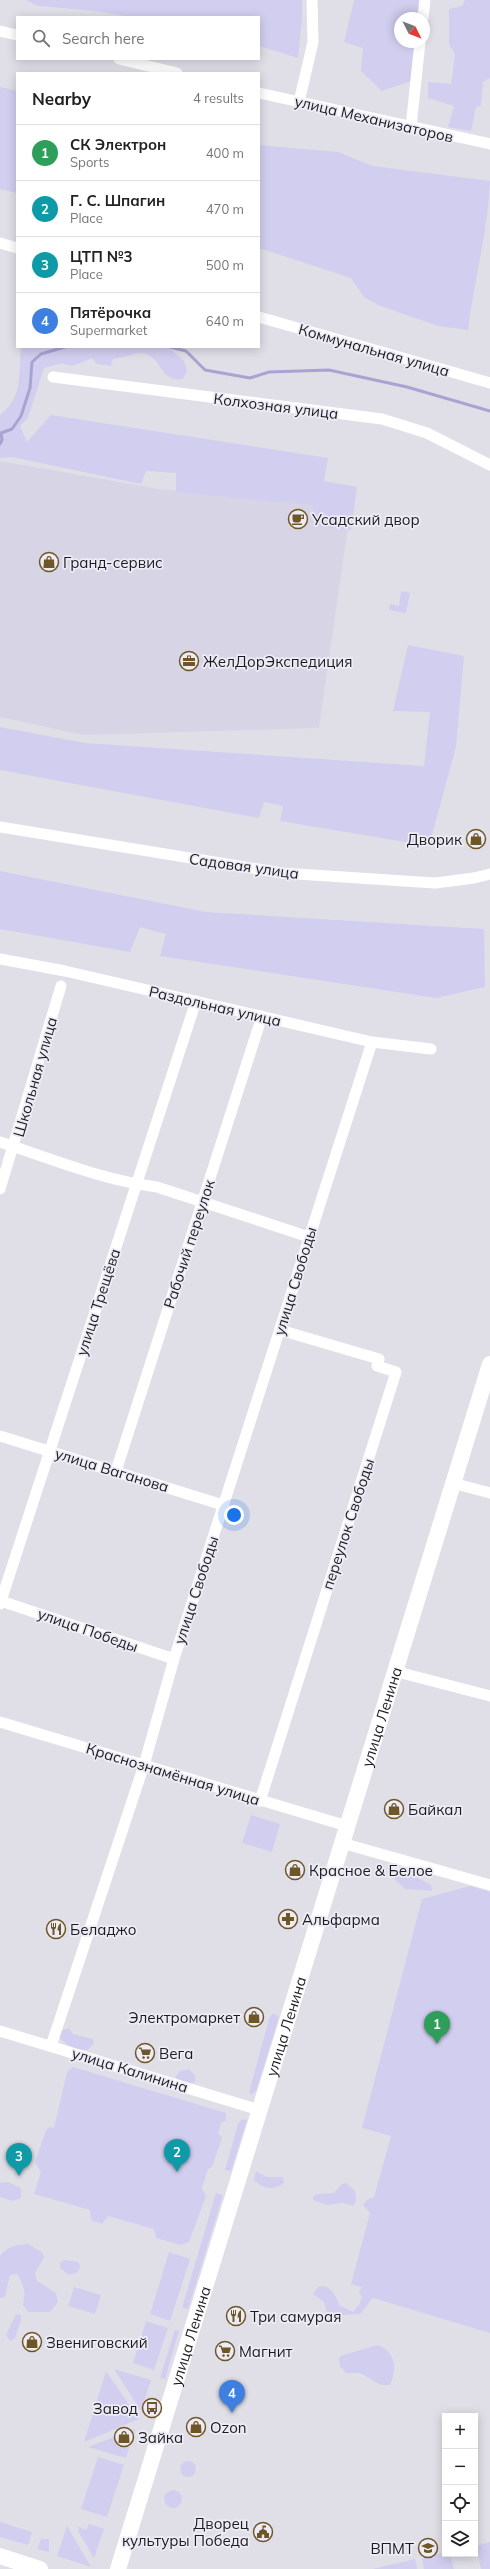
<!DOCTYPE html>
<html lang="en">
<head>
<meta charset="utf-8">
<style>
  body { margin:0; font-family:Mulish,sans-serif; background:#f6f6f6; color:#222 }
  .controls { position:absolute; right:12px; bottom:12px; display:grid; overflow:hidden; border-radius:0px; box-shadow:0 2px 10px #0003 }
  .controls button { width:36px; height:36px; display:grid; place-items:center; padding:0; border:0; border-bottom:1px solid #e0e0e0; background:#fff; color:#222; font:20px sans-serif }
  .compass { position:absolute; left:394px; top:12px; width:36px; height:36px; border-radius:50%; background:#fff; box-shadow:0 2px 10px #0003; rotate:132deg }
  .you { position:absolute; left:234px; top:1515px; width:14px; height:14px; margin:-10px; border:3px solid #fff; border-radius:50%; background:#1a73e8; box-shadow:0 0 0 6px #1a73e833 }
  .badge { display:grid; place-items:center; width:26px; height:26px; border-radius:50%; background:#7c3aed; color:#fff; font-size:13px; font-weight:700 }
  .pin { position:absolute; translate:-50% -33px; filter:drop-shadow(0 1px 2px #0008) }
  .pin::after { content:''; position:absolute; top:21px; width:14px; height:12px; background:inherit; clip-path:polygon(0 0,100% 0,50% 100%) }
  .list { margin:0; padding:0; list-style:none }
  h2 { display:flex; justify-content:space-between; align-items:center; height:52px; margin:0; padding:0 16px; font-size:17px }
  h2 small { font-size:13px; font-weight:400; color:#767676 }
  .list li { display:grid; grid-template-columns:26px 1fr auto; gap:12px; align-items:center; box-sizing:border-box; height:56px; padding:0 16px; border-top:1px solid #e0e0e0 }
  .list b { display:block; font-size:15px; white-space:nowrap }
  .list p { margin:0; font-size:13px; white-space:nowrap; color:#767676 }
  .list em { font-size:13px; font-style:normal; color:#767676 }
  .icon { flex:none; width:22px; height:22px; fill:none; stroke:currentColor; stroke-width:2; stroke-linecap:round; stroke-linejoin:round }
  .map { position:relative; flex:none; width:490px; height:2569px; overflow:hidden }
  .search { position:absolute; background:#fff; box-shadow:0 2px 10px #0003; left:16px; top:16px; width:244px; height:44px; display:flex; align-items:center; gap:10px; box-sizing:border-box; padding:0 14px; border-radius:0px; color:#767676; font-size:15px }
  .panel { position:absolute; background:#fff; box-shadow:0 2px 10px #0003; left:16px; top:72px; width:244px; height:276px; border-radius:0px }
  .map>svg:first-child { display:block }
</style>
</head>
<body>
<div class="map">
<svg width="490" height="2569" viewBox="0 0 490 2569">
  <rect width="100%" height="100%" fill="#e0dfe8"/>
  <path fill="#d6d4e5" d="M0,461L159,489L351,506L319,728L83,735L0,717Z"/>
  <path fill="#d2ceef" d="M26,0H302V19L298,58L259,46V17H130L96,11L38,6Z
    M354,0H419L417,18H400V42H415L411,81L382,91L361,71L363,48L344,42Z
    M465,0H490V78L483,82L481,106L476,107L471,131L448,127L454,106L428,98V82L451,84L455,54L449,44V9L462,6Z
    M0,87L17,91V193L0,189Z
    M259,145L338,152L373,166L490,181C488,231 474,281 468,330L438,326L378,305L364,297L351,278L259,248Z
    M21,347H168L184,361L187,371L183,379C161,384 161,355 142,353C134,353 122,358 113,359L111,366L97,364L92,358C83,362 72,369 62,363L44,368L28,418L20,426L27,442L51,415L328,458L324,481L357,487L351,530L316,526L312,505L176,492V473L146,471L141,484L12,457L0,458V415C24,397 18,373 21,347Z
    M401,591L410,593L406,613L389,610L390,604L399,606Z
    M408,645L464,656L456,747L429,846L280,821L283,806L264,802L259,818L0,770V727L85,743L424,766L430,712L393,711Z
    M0,871L206,912L484,929L485,987L436,998L160,956L166,934L140,927L130,952L0,929Z
    M251,1815L280,1824L272,1852L242,1843Z
    M397,1871L412,1875L431,1885L432,1891L405,1889L392,1877Z
    M470,1886L490,1892V2333L373,2298L360,2314L340,2315L329,2320L324,2302L313,2294L318,2287C330,2283 336,2296 339,2305L353,2312L359,2305L362,2296L359,2294L361,2287L351,2284L370,2213L363,2205L367,2200L374,2197L391,2136L362,2128L422,1899Z
    M274,2014L279,2017L256,2091L251,2095L249,2092L270,2016Z
    M69,2028L73,2034L93,2039L94,2044L87,2050C75,2050 66,2045 58,2036L60,2031Z
    M73,2067L226,2113V2120L221,2123L218,2133L222,2138L212,2167L208,2169L202,2188L206,2196L189,2242L181,2245L156,2238L154,2229L108,2216L102,2224L91,2220L90,2210L34,2194L41,2172L35,2162L46,2130L50,2127L54,2128L67,2072Z
    M189,2069L195,2075V2082L188,2085L182,2083L175,2077L180,2071Z
    M242,2119L247,2120L231,2171L225,2170L238,2124Z
    M256,2171L267,2177H283L284,2183C273,2191 263,2189 254,2180Z
    M8,2182L21,2188V2198L13,2201L0,2197V2183Z
    M346,2183L355,2191L356,2201L353,2206L342,2203L327,2205L313,2200V2197L318,2194L334,2193L342,2184Z
    M216,2193L223,2195L188,2309L182,2308Z
    M28,2244L43,2253L44,2258L35,2273L37,2281L56,2293L58,2302L50,2312H28L23,2305C26,2292 24,2285 17,2274L10,2275L5,2297L0,2298V2256C7,2246 17,2245 28,2244Z
    M169,2252L190,2259L170,2321L150,2314Z
    M64,2260L78,2262L80,2266L78,2272L69,2275L60,2268V2263Z
    M74,2287L101,2295L95,2314L68,2306Z
    M16,2314L21,2315V2320L15,2338L10,2341L6,2335Z
    M146,2321L168,2328L154,2370L133,2363Z
    M175,2330L179,2331L165,2379L160,2378Z
    M378,2345C396,2352 397,2369 390,2385H381L360,2373H346L340,2366L339,2358L343,2355Z
    M114,2369L151,2380L141,2411Z
    M106,2371L139,2419L84,2442Z
    M135,2429L126,2458L88,2447Z
    M98,2457L124,2465L107,2517L81,2509Z
    M180 2469a8 8 0 1 1 16 0a8 8 0 1 1-16 0Z
    M164 2499a9 9 0 1 1 18 0a9 9 0 1 1-18 0Z
    M0,2522L32,2532L28,2545L0,2537Z
    M89,2524L104,2529L94,2558L78,2531L79,2527L86,2530Z
    M67,2526L91,2567L57,2556Z
    M41,2539H49V2552L37,2549Z
    M490,2542V2569H481L476,2546Z
    M445,2552L450,2554L454,2569H424L422,2558Z
    M415,2559L417,2569H372Z"/>
  <g fill="none" stroke-linecap="round" stroke-linejoin="round">
    <path stroke="#a9a3d2" stroke-width="3" d="M170,347L186,351L205,370L250,378L269,372L329,370L407,387L490,411
      M0,444L2,440L1,433L12,429L21,416L30,388L32,362L41,354L65,347"/>
    <path stroke="#fff" stroke-width="11" d="M423,18L425,0
      M0,31L17,35
      M119,59L177,73
      M259,93L490,144
      M299,102L313,42L312,0
      M411,127L420,42
      M0,243L17,248
      M259,317L490,383
      M53,377L382,419L427,433L490,465
      M0,827L282,873L435,883L474,878L490,874
      M0,959L65,971L372,1042L431,1049
      M0,1142C52,1159 102,1180 157,1187L309,1237
      M0,1189L61,986
      M0,1436L223,1505
      M116,1471L262,1016
      M452,1483L490,1493
      M1,1601L174,1659
      M0,1604L196,1001
      M394,1671L490,1696
      M0,1722L347,1826
      M260,1801L396,1372L377,1366L379,1359L280,1330
      M342,1843L490,1885
      M0,2031L259,2110
      M51,2046L144,1765L174,1659L372,1042"/>
    <g stroke="#fff" stroke-width="16">
      <path d="M0,2556L40,2569"/>
      <path id="s1" d="M118,2569L490,1364"/>
    </g>
  </g>
  <defs>
    <symbol id="cafe-ring" viewBox="-11 -11 22 22"><circle r="9.5" fill="#edecf6" stroke="#6f5627" stroke-width="1.5"/><path d="M-5.5-4.5H6V0H3Q3 3.5 0 3.5H-2.5Q-5.5 3.5-5.5 0ZM3-3.2v2h1.7v-2ZM-6 4.5H4V6H-6Z" fill="#6f5627"/></symbol>
    <symbol id="shop-ring" viewBox="-11 -11 22 22"><circle r="9.5" fill="#edecf6" stroke="#6f5627" stroke-width="1.5"/><path d="M-5-2.5h2.3a2.7 3.5 0 0 1 5.4 0H5L5.5 6h-11ZM-1.5-2.5h3a1.5 2.3 0 0 0-3 0Z" fill="#6f5627"/></symbol>
    <symbol id="office-ring" viewBox="-11 -11 22 22"><circle r="9.5" fill="#edecf6" stroke="#6f5627" stroke-width="1.5"/><path d="M-6-3h4V-5.5h4V-3h4V5H-6ZM-1-4.5V-3h2v-1.5ZM-6 0V1H6V0Z" fill="#6f5627"/></symbol>
    <symbol id="pharmacy-ring" viewBox="-11 -11 22 22"><circle r="9.5" fill="#edecf6" stroke="#6f5627" stroke-width="1.5"/><path d="M-2-6h4v4h4v4h-4v4h-4v-4h-4v-4h4Z" fill="#6f5627"/></symbol>
    <symbol id="restaurant-ring" viewBox="-11 -11 22 22"><circle r="9.5" fill="#edecf6" stroke="#6f5627" stroke-width="1.5"/><path d="M-5-6h1v4h1v-4h1v4h1v-4h1v5L-1.5 .5V6h-2V.5L-5-1ZM5-6V6H3V1.5H1.5Q1.5-4 5-6Z" fill="#6f5627"/></symbol>
    <symbol id="supermarket-ring" viewBox="-11 -11 22 22"><circle r="9.5" fill="#edecf6" stroke="#6f5627" stroke-width="1.5"/><path d="M-6-5.5h2.5l.6 2H6L4.5 2H-2.5L-4.4-4H-6ZM-1.5 3.2a1.3 1.3 0 1 0 .1 0ZM3 3.2a1.3 1.3 0 1 0 .1 0Z" fill="#6f5627"/></symbol>
    <symbol id="bus-ring" viewBox="-11 -11 22 22"><circle r="9.5" fill="#edecf6" stroke="#6f5627" stroke-width="1.5"/><path d="M-5-6H5V4H4V6H2V4H-2V6H-4V4H-5ZM-3.5-4V0h7V-4ZM-3.5 1.2v1.5H-2V1.2ZM2 1.2v1.5H3.5V1.2Z" fill="#6f5627"/></symbol>
    <symbol id="civic-ring" viewBox="-11 -11 22 22"><circle r="9.5" fill="#edecf6" stroke="#6f5627" stroke-width="1.5"/><path d="M-.6-6.5H3V-4.5H.6V-3L4-1V1h2V6H-6V1h2V-1L-.6-3ZM-1.2 2.5V6h2.4V2.5Z" fill="#6f5627"/></symbol>
    <symbol id="university-ring" viewBox="-11 -11 22 22"><circle r="9.5" fill="#edecf6" stroke="#6f5627" stroke-width="1.5"/><path d="M0-5L7-2L0 1L-7-2ZM-4 1L0 2.5L4 1V4Q0 6-4 4Z" fill="#6f5627"/></symbol>
  </defs>
  <g fill-rule="evenodd">
    <use href="#cafe-ring" x="287" y="508" width="22" height="22"/>
    <use href="#shop-ring" x="38" y="551" width="22" height="22"/>
    <use href="#office-ring" x="178" y="650" width="22" height="22"/>
    <use href="#shop-ring" x="465" y="828" width="22" height="22"/>
    <use href="#shop-ring" x="383" y="1798" width="22" height="22"/>
    <use href="#shop-ring" x="284" y="1859" width="22" height="22"/>
    <use href="#pharmacy-ring" x="277" y="1908" width="22" height="22"/>
    <use href="#restaurant-ring" x="45" y="1918" width="22" height="22"/>
    <use href="#shop-ring" x="243" y="2006" width="22" height="22"/>
    <use href="#supermarket-ring" x="134" y="2042" width="22" height="22"/>
    <use href="#restaurant-ring" x="225" y="2305" width="22" height="22"/>
    <use href="#shop-ring" x="21" y="2331" width="22" height="22"/>
    <use href="#supermarket-ring" x="214" y="2340" width="22" height="22"/>
    <use href="#bus-ring" x="141" y="2397" width="22" height="22"/>
    <use href="#shop-ring" x="185" y="2416" width="22" height="22"/>
    <use href="#shop-ring" x="113" y="2426" width="22" height="22"/>
    <use href="#civic-ring" x="252" y="2521" width="22" height="22"/>
    <use href="#university-ring" x="417" y="2537" width="22" height="22"/>
  </g>
  <g text-anchor="middle" dominant-baseline="central" stroke-width="3.5" stroke-linejoin="round" paint-order="stroke">
    <g font-size="15" fill="#1c1b1f" stroke="#edecf6">
      <text transform="translate(374 119) rotate(13)">улица Механизаторов</text>
      <text transform="translate(374 350) rotate(16)">Коммунальная улица</text>
      <text transform="translate(276 406) rotate(7)">Колхозная улица</text>
      <text transform="translate(244 866) rotate(8)">Садовая улица</text>
      <text transform="translate(215 1006) rotate(13)">Раздольная улица</text>
      <text transform="translate(35 1077) rotate(-74)">Школьная улица</text>
      <text transform="translate(189 1244) rotate(-72)">Рабочий переулок</text>
      <text transform="translate(295 1281) rotate(-73)">улица Свободы</text>
      <text transform="translate(98 1302) rotate(-72)">улица Трещёва</text>
      <text transform="translate(112 1470) rotate(17)">улица Ваганова</text>
      <text transform="translate(348 1524) rotate(-72)">переулок Свободы</text>
      <text transform="translate(196 1590) rotate(-72)">улица Свободы</text>
      <text transform="translate(88 1630) rotate(19)">улица Победы</text>
      <text stroke="none"><textPath href="#s1" startOffset="892">улица Ленина</textPath></text>
      <text transform="translate(173 1774) rotate(17)">Краснознамённая улица</text>
      <text stroke="none"><textPath href="#s1" startOffset="568">улица Ленина</textPath></text>
      <text transform="translate(130 2070) rotate(17)">улица Калинина</text>
      <text stroke="none"><textPath href="#s1" startOffset="244">улица Ленина</textPath></text>
    </g>
    <g font-size="15" fill="#1c1b1f" stroke="#edecf6" text-anchor="start">
      <text x="312" y="519">Усадский двор</text>
      <text x="63" y="562">Гранд-сервис</text>
      <text x="203" y="661">ЖелДорЭкспедиция</text>
      <text x="462" y="839" text-anchor="end">Дворик</text>
      <text x="408" y="1809">Байкал</text>
      <text x="309" y="1870">Красное &amp; Белое</text>
      <text x="302" y="1919">Альфарма</text>
      <text x="70" y="1929">Беладжо</text>
      <text x="240" y="2017" text-anchor="end">Электромаркет</text>
      <text x="159" y="2053">Вега</text>
      <text x="250" y="2316">Три самурая</text>
      <text x="46" y="2342">Звениговский</text>
      <text x="239" y="2351">Магнит</text>
      <text x="138" y="2408" text-anchor="end">Завод</text>
      <text x="210" y="2427">Ozon</text>
      <text x="138" y="2437">Зайка</text>
      <text x="249" y="2523" text-anchor="end">Дворец<tspan x="249" dy="17">культуры Победа</tspan></text>
      <text x="414" y="2548" text-anchor="end">ВПМТ</text>
    </g>
  </g>
</svg>
<div class="controls">
<button>+</button>
<button>−</button>
<button><svg class="icon" aria-label="locate" viewBox="0 0 24 24"><circle cx="12" cy="12" r="6"/><path d="M12 2v4M12 18v4M2 12h4M18 12h4"/></svg></button>
<button><svg class="icon" aria-label="layers" viewBox="0 0 24 24"><path d="M12 4l9 5-9 5-9-5zM3 14l9 5 9-5"/></svg></button>
</div>
<svg class="compass" viewBox="-18 -18 36 36"><path d="M0-13l5 13h-10z" fill="#e53935"/><path d="M0 13l5-13h-10z" fill="#767676"/></svg>
<div class="you"></div>
<div class="pin badge" style="left:437px;top:2044px;background:#2e9e5b">1</div>
<div class="pin badge" style="left:177px;top:2172px;background:#0f9aa8">2</div>
<div class="pin badge" style="left:19px;top:2176px;background:#0f9aa8">3</div>
<div class="pin badge" style="left:232px;top:2413px;background:#3f7fe0">4</div>
<div class="search"><svg class="icon" aria-label="search" viewBox="0 0 24 24"><circle cx="10" cy="10" r="6"/><path d="M15 15l6 6"/></svg>Search here</div>
<section class="panel">
<h2>Nearby<small>4 results</small></h2>
<ul class="list">
<li><span class="badge" style="background:#2e9e5b">1</span><div><b>СК Электрон</b><p>Sports</p></div><em>400 m</em></li>
<li><span class="badge" style="background:#0f9aa8">2</span><div><b>Г. С. Шпагин</b><p>Place</p></div><em>470 m</em></li>
<li><span class="badge" style="background:#0f9aa8">3</span><div><b>ЦТП №3</b><p>Place</p></div><em>500 m</em></li>
<li><span class="badge" style="background:#3f7fe0">4</span><div><b>Пятёрочка</b><p>Supermarket</p></div><em>640 m</em></li>
</ul>
</section>
</div>
</body>
</html>
